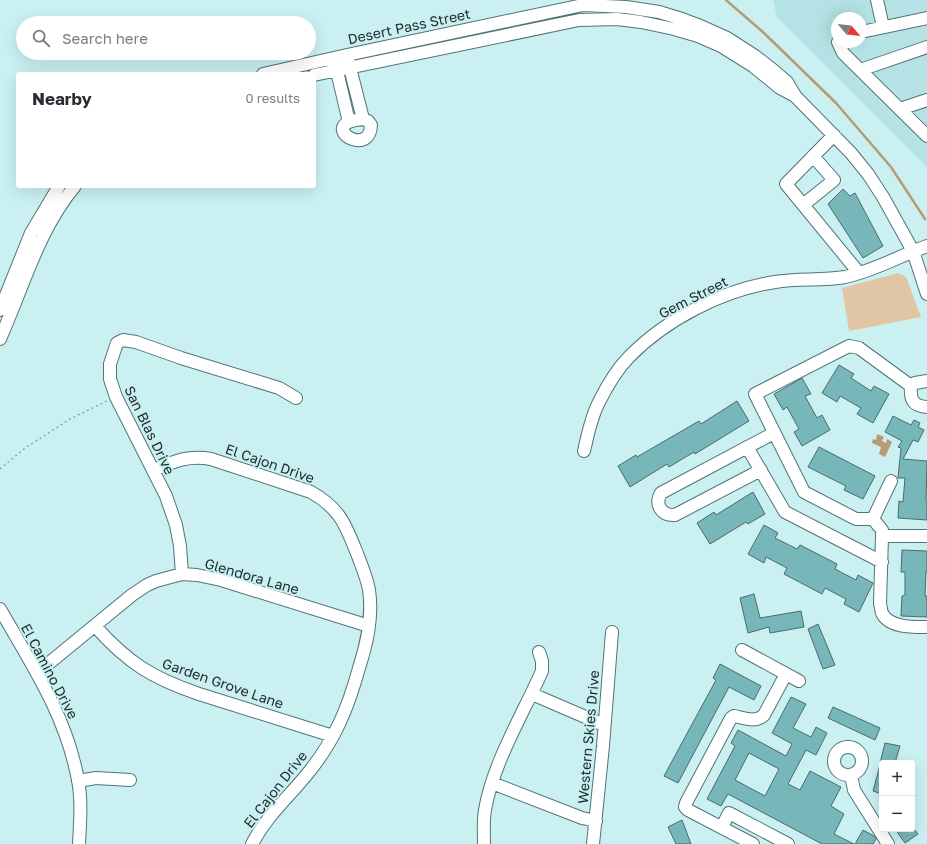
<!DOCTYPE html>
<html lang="en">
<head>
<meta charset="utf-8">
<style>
  body { margin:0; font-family:"Golos Text",sans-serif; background:#f2f2f3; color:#2b2b33 }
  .controls { position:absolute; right:12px; bottom:12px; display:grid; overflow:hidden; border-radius:4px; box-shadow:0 4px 16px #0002 }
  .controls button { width:36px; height:36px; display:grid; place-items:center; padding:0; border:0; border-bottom:1px solid #e1e1e2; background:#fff; color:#2b2b33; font:20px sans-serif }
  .compass { position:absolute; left:831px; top:12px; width:36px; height:36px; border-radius:50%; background:#fff; box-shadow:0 4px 16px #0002; rotate:118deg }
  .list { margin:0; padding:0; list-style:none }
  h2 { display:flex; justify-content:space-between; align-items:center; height:52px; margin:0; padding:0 16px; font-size:17px }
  h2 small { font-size:13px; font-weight:400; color:#7c7c81 }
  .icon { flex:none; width:22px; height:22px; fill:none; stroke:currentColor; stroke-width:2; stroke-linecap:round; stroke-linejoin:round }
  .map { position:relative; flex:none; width:927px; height:844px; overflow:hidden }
  .search { position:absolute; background:#fff; box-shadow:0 4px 16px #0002; left:16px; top:16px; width:300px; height:44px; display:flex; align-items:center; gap:10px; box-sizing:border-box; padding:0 14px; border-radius:22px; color:#7c7c81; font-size:15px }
  .panel { position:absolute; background:#fff; box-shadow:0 4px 16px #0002; left:16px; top:72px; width:300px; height:116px; border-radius:4px }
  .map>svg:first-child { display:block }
</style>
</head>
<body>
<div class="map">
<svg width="927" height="844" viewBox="0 0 927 844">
  <rect width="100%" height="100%" fill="#caf0f1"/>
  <path fill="#b5e3e5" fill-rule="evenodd" d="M773,0H927V167L777,17ZM837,18H861V42H837Z"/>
  <path fill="#e0c6a5" d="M898,273L906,277L921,317L849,331L842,288Z"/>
  <path fill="#b99b73" d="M877,434L884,437L882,441L886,443L887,439L892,442L885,457L879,454L881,447L872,443L873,439L876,440Z"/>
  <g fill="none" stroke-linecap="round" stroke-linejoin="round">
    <path stroke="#b99b73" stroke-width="2.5" d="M726,0L764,33L836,103L891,167L925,219"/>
  </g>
  <path fill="#77b6b9" stroke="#496c6d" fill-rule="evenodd" d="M843,189L850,196L855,193L883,246L863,258L828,204Z
    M839,365L854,374L851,378L871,391L874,386L889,394L873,423L857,414L861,408L840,396L837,402L822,393Z
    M802,378L811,394L805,396L817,418L822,415L830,430L802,446L794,432L799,429L787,407L783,410L774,394Z
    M737,401L749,421L695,454L694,452L669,467L667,464L630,487L618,466L636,455L637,457L699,421L701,424Z
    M893,416L911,425L914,420L920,423L918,427L924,430L918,442L913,440L903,459L927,461L926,501H927V520L898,518L899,501L903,502L905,478H898L901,448L898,447L902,441L885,432Z
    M819,447L875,476L863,499L844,490L846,486L808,467Z
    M753,492L765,514L748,524L746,522L710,544L697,523L714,512L716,515Z
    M764,525L778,533L775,538L797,549L800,545L837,564L835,569L856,580L858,575L873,583L859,612L844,604L846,599L825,588L822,594L784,574L787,568L766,557L764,563L748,554Z
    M902,550L927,551V572H926L925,596H927V617L901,616L902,596L905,595V572H901Z
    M754,594L760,618L801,611L804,627L770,633L769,627L748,633L740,598Z
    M818,624L835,665L823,669L808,629Z
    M720,664L761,686L754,700L729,687L678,783L664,776L716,680L713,678Z
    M791,697L806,704L793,728L811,737L816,727L827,733L816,755L806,750L788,784L800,790L810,771L841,787L831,806L844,814L834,834L854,844H822L728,794L721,806L707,799L735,746L731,743L738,730L786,756L792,744L772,733ZM749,753L779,769L765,796L735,780Z
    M833,707L880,728L875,740L828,718Z
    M885,743L900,746L895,763H880Z
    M880,765L882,766V794L873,791Z
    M682,820L691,844H676L668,827Z
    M895,829H914L918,834L905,843Z
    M863,830L874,836L876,839L873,844H855Z"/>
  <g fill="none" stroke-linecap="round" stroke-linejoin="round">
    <defs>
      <path id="minor" d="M877,0L883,27
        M861,32L927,18
        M838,42L843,53L927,136
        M348,60L363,119
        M335,63L349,122
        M862,72L866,68L927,47
        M263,74L347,55L583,5L626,7L659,12L682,19L698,25L727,38L755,56L773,70L787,82L796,97L851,153L868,174L883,197L913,251L927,294
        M314,75L579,20L617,19L641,22L674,29L698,36L721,46L753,66L780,88L795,96
        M900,109L927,100
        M363,119L368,121L371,125C370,155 330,133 347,123C352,120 358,120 363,119Z
        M834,135L786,184L859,273
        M803,205L834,180L813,156
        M0,310L31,233L59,186
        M0,339C23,288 38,230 75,186
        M927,381L915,383L911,386C910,399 912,406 927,407
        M747,447L785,512L882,562
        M584,451C588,434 591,417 599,402C607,386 617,369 629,357C666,319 723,290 775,282C798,278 822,281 845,277C874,271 899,256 927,246
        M154,470C175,461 188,455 211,459L311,492C341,509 346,526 358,556C362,567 367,578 369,590C373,617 367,643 359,668C348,708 335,740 308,773C289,797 267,815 252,844
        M761,470L675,515C662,516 654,505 661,493L774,433
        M891,481L873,519H856L804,492L755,394L849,346L859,348L911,386
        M873,519L882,530V536L880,604C881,606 881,611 882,613C889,628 914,627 927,627
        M882,536H927
        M182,574L180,546L176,525L166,496L116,397L110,379V364L117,343L123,340L136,342L181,358L279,388L296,398
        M0,609C32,665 66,715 78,780C82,801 80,823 79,844
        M95,626C128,663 152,678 199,694L333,736
        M742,650L799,681
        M37,673L132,595L147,585L156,581L182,574L197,575L221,580L369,626
        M532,694L604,725
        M834 761a14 14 0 1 1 28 0a14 14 0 1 1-28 0Z
        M851,775L854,790L888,844
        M78,781L96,778L130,780
        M492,783L582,818L596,821
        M722,827L729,813L788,844
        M484,844C484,833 483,821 485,810C493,763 523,714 542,671V661L539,652
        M593,844L603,746L612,632
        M753,844L688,810L685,807L686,803L731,718L734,716C744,718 756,723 764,715L786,674"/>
    </defs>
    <use href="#minor" stroke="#517475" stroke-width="14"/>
    <path stroke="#8ba9a9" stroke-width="1.5" stroke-dasharray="2 3" stroke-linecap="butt" d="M0,469L25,448L70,419L107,401"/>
    <use href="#minor" stroke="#fff" stroke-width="12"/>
  </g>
  <g text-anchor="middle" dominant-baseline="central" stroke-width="4" stroke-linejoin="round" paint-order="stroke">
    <g font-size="14" fill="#1b2a2a" stroke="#caf0f1">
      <text transform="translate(409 26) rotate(-12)">Desert Pass Street</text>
      <text transform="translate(693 297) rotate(-27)">Gem Street</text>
      <text transform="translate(150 430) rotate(64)">San Blas Drive</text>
      <text transform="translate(270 463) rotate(19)">El Cajon Drive</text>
      <text transform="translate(252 576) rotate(16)">Glendora Lane</text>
      <text transform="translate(50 671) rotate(62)">El Camino Drive</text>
      <text transform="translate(223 683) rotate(19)">Garden Grove Lane</text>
      <text transform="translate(588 737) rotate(-85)">Western Skies Drive</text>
      <text transform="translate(275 789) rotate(-52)">El Cajon Drive</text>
    </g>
  </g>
</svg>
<div class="controls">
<button>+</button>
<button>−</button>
</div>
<svg class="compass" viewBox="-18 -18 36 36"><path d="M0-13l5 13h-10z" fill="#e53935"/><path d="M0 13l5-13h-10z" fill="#7c7c81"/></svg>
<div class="search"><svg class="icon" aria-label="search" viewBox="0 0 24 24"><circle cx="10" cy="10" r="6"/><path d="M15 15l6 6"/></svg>Search here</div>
<section class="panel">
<h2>Nearby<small>0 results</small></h2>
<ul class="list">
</ul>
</section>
</div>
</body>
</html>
